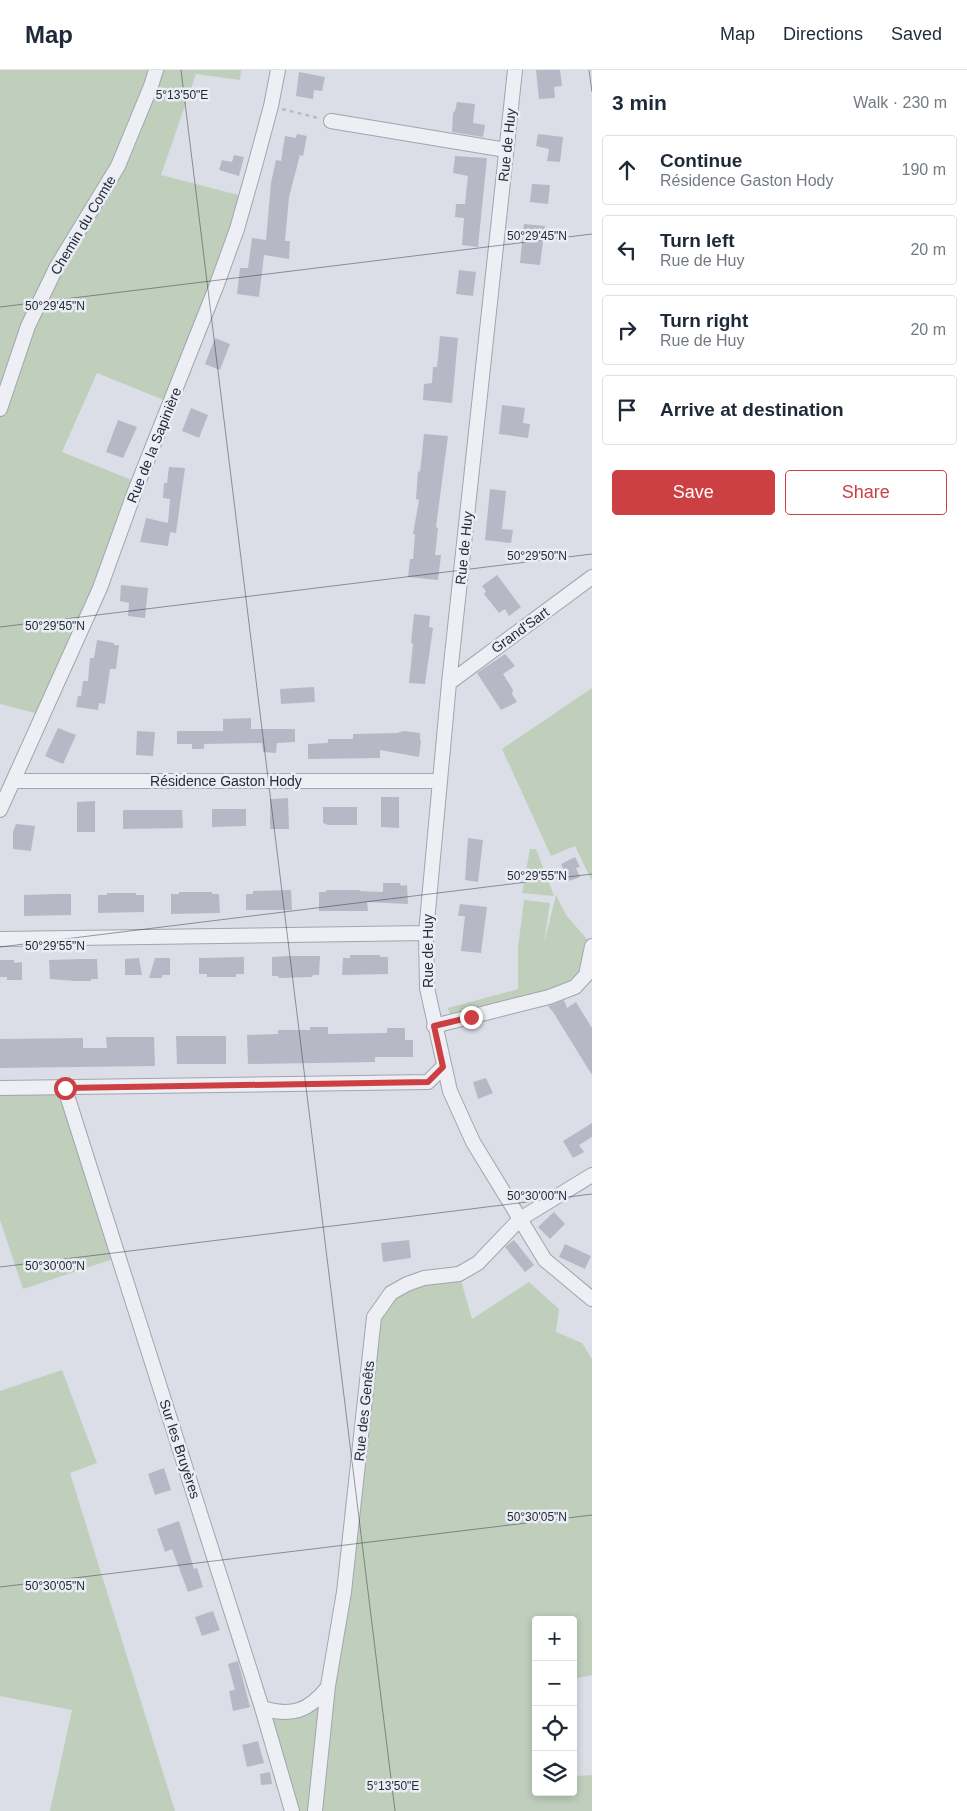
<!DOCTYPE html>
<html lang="en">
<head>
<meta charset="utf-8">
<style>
  body { margin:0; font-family:Helvetica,sans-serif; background:#f2f2f3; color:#1f2937 }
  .controls { position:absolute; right:15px; bottom:15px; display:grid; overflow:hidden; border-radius:5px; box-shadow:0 2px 8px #0003 }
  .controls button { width:45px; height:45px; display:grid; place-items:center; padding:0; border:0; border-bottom:1px solid #e0e1e3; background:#fff; color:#1f2937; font:25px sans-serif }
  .stop { position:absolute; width:15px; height:15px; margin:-11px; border:4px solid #cc3f42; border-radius:50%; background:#fff }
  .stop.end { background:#cc3f42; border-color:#fff; box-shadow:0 1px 5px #0008 }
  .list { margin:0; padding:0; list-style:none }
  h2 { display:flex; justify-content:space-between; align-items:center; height:65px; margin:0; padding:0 20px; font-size:21px }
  h2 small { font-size:16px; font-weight:400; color:#747a83 }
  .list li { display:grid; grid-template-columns:32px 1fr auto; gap:15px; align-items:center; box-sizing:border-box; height:70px; margin:0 10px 10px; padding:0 10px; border:1px solid #e0e1e3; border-radius:5px }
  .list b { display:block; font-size:19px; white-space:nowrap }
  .list p { margin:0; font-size:16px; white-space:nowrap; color:#747a83 }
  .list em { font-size:16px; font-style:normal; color:#747a83 }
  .actions { display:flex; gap:10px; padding:15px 20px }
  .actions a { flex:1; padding:11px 0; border:1px solid #cc3f42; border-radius:5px; text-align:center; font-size:18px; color:#cc3f42 }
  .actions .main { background:#cc3f42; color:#fff }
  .icon { flex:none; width:28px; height:28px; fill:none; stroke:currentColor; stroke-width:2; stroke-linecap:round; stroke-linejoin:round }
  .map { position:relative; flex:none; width:592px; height:1741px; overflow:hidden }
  header { display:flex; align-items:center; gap:30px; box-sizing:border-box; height:70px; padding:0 25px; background:#fff; border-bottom:1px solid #e0e1e3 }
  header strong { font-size:24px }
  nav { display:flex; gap:28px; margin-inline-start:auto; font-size:18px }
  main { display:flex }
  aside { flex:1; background:#fff }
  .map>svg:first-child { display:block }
</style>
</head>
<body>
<header>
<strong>Map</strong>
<nav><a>Map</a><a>Directions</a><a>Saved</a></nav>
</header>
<main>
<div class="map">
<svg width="592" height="1741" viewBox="0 0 592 1741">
  <rect width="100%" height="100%" fill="#dbdee6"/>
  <path fill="#bfcfbc" d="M0,0H241L240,10L196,4L161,105L246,127L171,333L97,303L62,382L139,413L43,645L0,634Z
    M592,618V811L575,776L551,786L502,679Z
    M530,779H536L554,826L522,823Z
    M556,825L566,845L592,875L575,917L452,952L448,938L518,919V878L524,830L550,833L544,874Z
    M0,1018L65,1019L119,1187L23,1219L0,1150Z
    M459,1204L472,1249L529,1212L559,1239L556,1262L582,1273L592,1289V1605L573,1609V1550H536V1722H573V1679L577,1706L592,1705V1741H294L262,1638L286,1643L328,1616L374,1247L391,1223Z
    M62,1300L97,1393L70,1403L175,1741H50L72,1640L0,1626V1321Z"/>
  <path fill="#b6b9c5" d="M536,0H560L562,16L554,17L555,28L539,29Z
    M299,2L325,7L322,21L314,20L313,29L296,26Z
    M457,32L475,34L473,53L485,55L483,67L452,62L453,43L455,41Z
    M297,64L307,66L303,86L300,85L289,127L285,171H290L289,189L264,185L259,227L237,224L240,198H248L252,168L266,170L271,113L276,90L281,91L285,66L296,68Z
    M538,64L563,67L560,92L547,91L549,79L536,76Z
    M234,85L244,87L239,106L219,100L222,90L232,92Z
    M455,86L487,88L478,177L462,175L464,148L455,147L456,134H465L468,106L453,103Z
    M532,114L550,115L548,134L530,132Z
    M524,154L545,156L540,195L520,193Z
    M459,200L476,202L473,226L456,224Z
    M440,266L458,268L452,333L423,330L424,314L432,313L433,297H437Z
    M215,268L230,274L220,300L205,294Z
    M502,335L525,338L523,353L530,354L528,368L499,364Z
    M191,338L208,345L199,368L182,361Z
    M118,350L137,357L123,388L106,382Z
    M424,364L448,366L436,457L438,458L435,485H441L438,510L408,507L410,489H413L415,465L413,464L419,430L416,429L418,401L420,402Z
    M169,397L185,398L176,463L170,462L168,476L140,472L146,448L168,453L170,429L163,428L164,413H167Z
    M490,419L506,421L502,459L513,460L511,473L485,470Z
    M497,505L521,537L509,546L505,539L499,543L484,524L486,521L482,516Z
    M121,515L148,518L145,548L128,546L129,533L120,531Z
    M414,544L430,546L429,557L433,558L425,614L409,613L413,574L411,573Z
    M97,570L114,573V575H119L116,599H110L105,634L99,633L98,640L76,637L78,626H81L83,611H88L90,588H94Z
    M505,584L515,596L503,604L513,620L512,624L517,632L501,640L477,603Z
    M314,617L315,632L281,634L280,619Z
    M251,648V659H295V672L277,673L276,683L263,682L262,673L204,674V679H192V674H177V661H223V649Z
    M58,658L76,665L63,694L45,686Z
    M137,661L155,662L153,686L136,685Z
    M405,661L420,663V670L421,671L419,687L380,680V688L308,689V674L328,673V669H353V664L399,663V662Z
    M381,727H399V758L381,757Z
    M288,728L289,759H270V729Z
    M95,731V762H77V732Z
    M323,737H357V755H328L323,753Z
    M212,739H246V756L212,757Z
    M123,740H182L183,758L123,759Z
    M16,754L35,756L31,781L13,779V762Z
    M468,768L483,770L478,812L465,810Z
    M575,787L580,797L576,798L580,807L569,811L561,794Z
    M383,813H400L401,816L407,815L408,834L367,832L368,841H319V822H326V820H360V821L383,822Z
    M291,820L292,840H246V824H253V821Z
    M179,822H212V824H219L220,843L171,844V824H179Z
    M107,823H136V825H144V842L98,843V825H107Z
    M57,824H71V845L24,846V825Z
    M460,834L487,837L481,883L461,881L465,846H458Z
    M350,885H380V887H388V904L342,905L343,888H350Z
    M288,886H320L319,905H313L312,907L279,908L278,906H272V887Z
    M244,887V904H236V907H207V904H199V888Z
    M139,888L142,905H125V889Z
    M155,888H170V905H162V908H149Z
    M81,889H97L98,909H91V911H74L50,909L49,890Z
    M0,890H14V893L22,892V910H7V907H0Z
    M564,930L567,938L576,932L592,958V1005L553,942L548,936Z
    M310,957H328V964L387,963V958H405V970H413V987H375V992L248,994L247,965L278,964V960H310Z
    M176,966H226V994H177Z
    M106,967H154L155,996L0,998V969L83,968V978H107Z
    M486,1008L493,1023L478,1029L473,1012Z
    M592,1053V1067L579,1075L584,1082L573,1088L563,1071Z
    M554,1142L565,1154L550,1169L538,1157Z
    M409,1170L411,1188L383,1192L381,1173Z
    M514,1170L534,1195L525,1202L505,1177Z
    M565,1174L591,1186L585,1199L559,1187Z
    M164,1398L171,1420L155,1425L148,1404Z
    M179,1451L194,1499L197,1498L203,1517L188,1522L172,1479L165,1482L157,1459Z
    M213,1541L220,1560L202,1566L195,1547Z
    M238,1591L250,1637L233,1641L229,1621L235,1620L228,1594Z
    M258,1671L264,1693L247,1697L242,1675Z
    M270,1702L272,1714L261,1715L260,1704Z"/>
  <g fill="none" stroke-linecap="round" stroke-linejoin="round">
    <defs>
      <path id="minor" d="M515,0L449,613L426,863L427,918L450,1021L473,1072L545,1190L592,1229
        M331,51L506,80
        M0,339L28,256L56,198L118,96L151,16L156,0
        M449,613L592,507
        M13,711H440
        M0,740L100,518L135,421L216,217L237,159L254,99L271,36L278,0
        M0,869L426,863
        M434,956L549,927L575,917L586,905L592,876
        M0,1018L428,1012L443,997
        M65,1019L262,1638L292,1741
        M262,1638C292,1647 309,1641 328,1617
        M315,1741L328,1616L344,1522L374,1247L391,1223L407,1214L424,1208L459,1204L478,1193L520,1149L592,1105"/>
    </defs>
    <use href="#minor" stroke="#a1a5af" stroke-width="16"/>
    <path stroke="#babcc4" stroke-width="2.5" stroke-dasharray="4 4" stroke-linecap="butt" d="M282,39L318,48"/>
    <use href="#minor" stroke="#eeeff4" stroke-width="14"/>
  </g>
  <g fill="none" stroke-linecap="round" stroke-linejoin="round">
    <path stroke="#cc3f42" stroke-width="6" d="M65,1018L428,1012L443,997L434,956L471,947"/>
  </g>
  <path fill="none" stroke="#262b3b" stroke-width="1" stroke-opacity="0.45" d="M181,0L395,1741M589,0L592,22M0,237L592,164M0,557L592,484M0,877L592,804M0,1197L592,1124M0,1517L592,1445"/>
  <g text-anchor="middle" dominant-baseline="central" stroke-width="5" stroke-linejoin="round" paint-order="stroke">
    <g font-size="14" fill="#262b3b" stroke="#eaedf3">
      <text transform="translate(507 75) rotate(-84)">Rue de Huy</text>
      <text transform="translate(83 155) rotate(-59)">Chemin du Comte</text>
      <text transform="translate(154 375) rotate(-68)">Rue de la Sapinière</text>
      <text transform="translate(464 478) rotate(-84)">Rue de Huy</text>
      <text transform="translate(520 560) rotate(-36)">Grand'Sart</text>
      <text x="226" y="711">Résidence Gaston Hody</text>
      <text transform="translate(428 881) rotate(-90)">Rue de Huy</text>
      <text transform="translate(364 1341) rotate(-84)">Rue des Genêts</text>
      <text transform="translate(180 1379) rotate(72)">Sur les Bruyères</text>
    </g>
  </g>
  <g font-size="12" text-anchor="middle" fill="#262b3b" stroke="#eaedf3" stroke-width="5" stroke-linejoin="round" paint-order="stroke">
    <text x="182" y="29">5°13'50"E</text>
    <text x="537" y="170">50°29'45"N</text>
    <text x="55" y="240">50°29'45"N</text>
    <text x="537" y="490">50°29'50"N</text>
    <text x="55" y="560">50°29'50"N</text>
    <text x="537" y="810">50°29'55"N</text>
    <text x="55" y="880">50°29'55"N</text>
    <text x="537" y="1130">50°30'00"N</text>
    <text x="55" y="1200">50°30'00"N</text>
    <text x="537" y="1451">50°30'05"N</text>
    <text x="55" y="1520">50°30'05"N</text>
    <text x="393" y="1720">5°13'50"E</text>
  </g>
</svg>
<div class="controls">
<button>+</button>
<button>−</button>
<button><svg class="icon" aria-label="locate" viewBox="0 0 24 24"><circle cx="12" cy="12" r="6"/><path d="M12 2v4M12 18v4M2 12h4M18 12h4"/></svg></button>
<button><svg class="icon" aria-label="layers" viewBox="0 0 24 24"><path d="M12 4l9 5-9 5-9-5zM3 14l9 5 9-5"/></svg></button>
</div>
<div class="stop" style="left:65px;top:1018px"></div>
<div class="stop end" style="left:471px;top:947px"></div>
</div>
<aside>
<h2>3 min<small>Walk · 230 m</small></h2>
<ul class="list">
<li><svg class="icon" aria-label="ahead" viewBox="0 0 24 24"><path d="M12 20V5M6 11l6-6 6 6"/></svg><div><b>Continue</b><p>Résidence Gaston Hody</p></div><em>190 m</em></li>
<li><svg class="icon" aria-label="left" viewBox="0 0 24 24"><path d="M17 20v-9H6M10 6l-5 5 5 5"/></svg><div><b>Turn left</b><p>Rue de Huy</p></div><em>20 m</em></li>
<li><svg class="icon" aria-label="right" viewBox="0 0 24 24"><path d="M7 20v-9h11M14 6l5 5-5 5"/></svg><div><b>Turn right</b><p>Rue de Huy</p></div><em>20 m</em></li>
<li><svg class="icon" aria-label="arrive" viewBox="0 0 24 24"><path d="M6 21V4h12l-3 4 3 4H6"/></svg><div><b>Arrive at destination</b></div></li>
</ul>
<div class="actions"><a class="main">Save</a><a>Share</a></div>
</aside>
</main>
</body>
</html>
